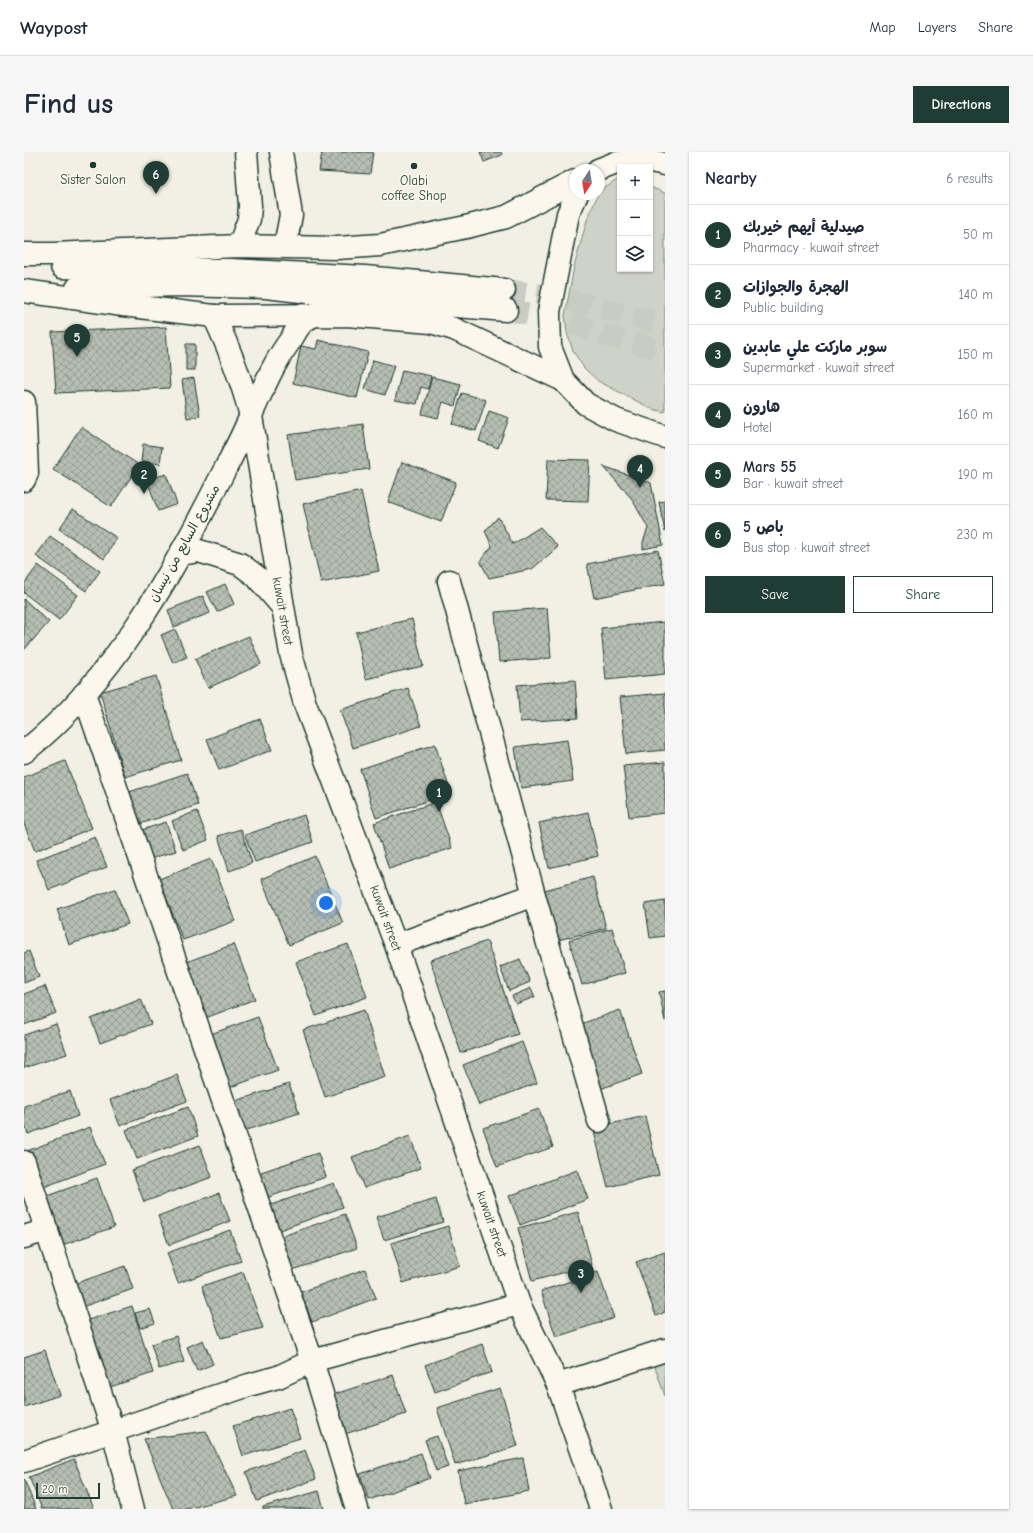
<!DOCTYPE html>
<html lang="en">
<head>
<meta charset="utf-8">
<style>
  body { margin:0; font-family:"Comic Neue","Playpen Sans Arabic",sans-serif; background:#f6f6f7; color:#1f2937 }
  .controls { position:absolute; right:12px; top:12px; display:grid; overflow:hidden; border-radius:0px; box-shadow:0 1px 3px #0004 }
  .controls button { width:36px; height:36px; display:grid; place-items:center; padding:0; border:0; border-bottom:1px solid #e0e1e3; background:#fff; color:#1f2937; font:20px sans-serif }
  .compass { position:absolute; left:545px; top:12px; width:36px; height:36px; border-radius:50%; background:#fff; box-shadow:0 1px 3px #0004; rotate:192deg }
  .scale { position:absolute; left:12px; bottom:10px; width:64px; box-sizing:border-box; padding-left:4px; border:2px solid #1f3d34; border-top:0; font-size:11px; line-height:14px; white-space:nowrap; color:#1f3d34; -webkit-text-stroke:3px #fbf7ec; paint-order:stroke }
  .you { position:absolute; left:302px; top:751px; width:14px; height:14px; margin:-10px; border:3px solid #fff; border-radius:50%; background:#1a73e8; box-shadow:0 0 0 6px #1a73e833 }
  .badge { display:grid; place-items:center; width:26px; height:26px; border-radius:50%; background:#1f3d34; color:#fff; font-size:13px; font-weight:700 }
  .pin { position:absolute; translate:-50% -33px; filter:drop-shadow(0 1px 2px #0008) }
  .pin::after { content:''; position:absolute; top:21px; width:14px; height:12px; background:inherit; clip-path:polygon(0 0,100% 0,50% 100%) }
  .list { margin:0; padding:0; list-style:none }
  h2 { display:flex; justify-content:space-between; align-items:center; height:52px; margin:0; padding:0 16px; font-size:17px }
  h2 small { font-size:13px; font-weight:400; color:#747a83 }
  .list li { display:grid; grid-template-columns:26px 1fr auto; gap:12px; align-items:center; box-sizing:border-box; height:60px; padding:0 16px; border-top:1px solid #e0e1e3 }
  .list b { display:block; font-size:15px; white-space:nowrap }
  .list p { margin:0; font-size:13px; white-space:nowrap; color:#747a83 }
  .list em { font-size:13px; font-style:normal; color:#747a83 }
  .actions { display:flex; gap:8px; padding:12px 16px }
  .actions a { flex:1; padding:9px 0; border:1px solid #1f3d34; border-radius:0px; text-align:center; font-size:14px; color:#1f3d34 }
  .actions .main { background:#1f3d34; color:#fff }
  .icon { flex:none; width:22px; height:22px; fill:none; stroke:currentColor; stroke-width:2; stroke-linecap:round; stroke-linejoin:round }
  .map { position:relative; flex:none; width:641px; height:1357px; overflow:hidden; border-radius:0px }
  header { display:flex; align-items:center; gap:24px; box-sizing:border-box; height:56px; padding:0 20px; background:#fff; border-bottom:1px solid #e0e1e3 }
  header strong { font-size:19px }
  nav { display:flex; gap:22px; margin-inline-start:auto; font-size:14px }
  .intro { display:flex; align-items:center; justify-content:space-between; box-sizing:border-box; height:96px; padding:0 24px }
  h1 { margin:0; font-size:28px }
  .button { padding:10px 18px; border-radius:0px; background:#1f3d34; color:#fff; font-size:14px; font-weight:700 }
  main { display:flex; gap:24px; padding:0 24px }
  aside { flex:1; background:#fff; border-radius:0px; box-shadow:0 1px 3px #0004 }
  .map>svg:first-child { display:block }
</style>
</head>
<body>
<header>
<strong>Waypost</strong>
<nav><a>Map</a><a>Layers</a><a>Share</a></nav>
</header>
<div class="intro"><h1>Find us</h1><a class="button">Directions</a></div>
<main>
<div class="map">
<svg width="641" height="1357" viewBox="0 0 641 1357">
  <defs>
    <pattern id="building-cross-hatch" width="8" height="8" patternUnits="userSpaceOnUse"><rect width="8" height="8" fill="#b7beb3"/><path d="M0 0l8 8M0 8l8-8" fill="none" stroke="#949c92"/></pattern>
  </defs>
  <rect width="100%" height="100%" fill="#f2f0e5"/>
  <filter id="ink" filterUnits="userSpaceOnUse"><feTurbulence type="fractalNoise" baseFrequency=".025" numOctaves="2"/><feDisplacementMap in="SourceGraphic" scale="8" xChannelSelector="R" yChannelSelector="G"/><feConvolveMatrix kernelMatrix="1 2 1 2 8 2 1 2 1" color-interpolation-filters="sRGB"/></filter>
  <g filter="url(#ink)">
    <path fill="#cfd2c8" stroke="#77887e" d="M593,28H596V117H626V35L641,41V260L628,257L574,229L560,216L549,199L543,181L541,163L550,115L563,68L575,40Z
      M641,1202V1244L628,1207Z"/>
    <path fill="url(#building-cross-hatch)" stroke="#1f3d34" d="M298,0H349L346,22L295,19Z
      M456,0H477L478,3L460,10Z
      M142,175L146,236L32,241L28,180Z
      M294,188L344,200L333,246L269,231L277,194L292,197Z
      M162,192H171V218H162Z
      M349,208L370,214L361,243L341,237Z
      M378,218L407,224L404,237L397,235L393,252L371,248Z
      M408,225L437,232L431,254L419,250L414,266L398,262Z
      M170,226L176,264L163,266L158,228Z
      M438,241L462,248L452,279L428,272Z
      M465,259L485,266L474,296L455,289Z
      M339,272L345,317L271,328L264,283Z
      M57,275L115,313L87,355L29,317Z
      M119,292L138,295L136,312L117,309Z
      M524,307L566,308L564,349L522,348Z
      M378,310L432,330L417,370L364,350Z
      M579,314L627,331L639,393L619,397V390L624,376L608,347Z
      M142,322L153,352L134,359L123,328Z
      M337,339L355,419L297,431L279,352Z
      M641,349V380L635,350Z
      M49,357L93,386L80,407L35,377Z
      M474,365L489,392L516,375L534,395L508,417L465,426L456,409L468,394L461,379Z
      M26,384L76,419L62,439L12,404Z
      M634,398L641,432L570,446L563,412Z
      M14,413L54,443L35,468L0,441V432Z
      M201,432L210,452L193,460L183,440Z
      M179,444L186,461L150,475L144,458Z
      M0,447L25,470L1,497L0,496Z
      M523,456L527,506L475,510L471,460Z
      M388,467L399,514L342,527L332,480Z
      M641,470V522L582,528L577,476Z
      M151,477L163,505L149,511L137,483Z
      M225,484L237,512L184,536L171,507Z
      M132,524L157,608L101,625L76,540Z
      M551,528L554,566L496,570L493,533Z
      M384,536L397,574L329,596L316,558Z
      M641,541V598L602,602L596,545Z
      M236,567L248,598L195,618L183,587Z
      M543,588L549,629L497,636L491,595Z
      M411,592L427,641L352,666L336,617Z
      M41,609L68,676L11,699L0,672V625Z
      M641,610V661L605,665L599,614Z
      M163,621L174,653L116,672L105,640Z
      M412,650L428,696L365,717L350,671Z
      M173,659L184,688L159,698L148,669Z
      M564,660L574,704L525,716L515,671Z
      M280,663L289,690L231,710L221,683Z
      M142,670L152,699L125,707L115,679Z
      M217,677L228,711L205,719L194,684Z
      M71,685L83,715L25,738L12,708Z
      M291,704L319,771L265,793L237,727Z
      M187,707L211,769L159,788L135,727Z
      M569,725L582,776L526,790L513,740Z
      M91,737L104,772L45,793L33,757Z
      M641,749V784L626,786L621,752Z
      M588,776L601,821L558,833L545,788Z
      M463,789L494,882L437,901L406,808Z
      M210,792L231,847L179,867L157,812Z
      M324,792L343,845L292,864L272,810Z
      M5,799L15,825L0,831V801Z
      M496,807L506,830L485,839L476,815Z
      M21,834L32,861L0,873V842Z
      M507,836L511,845L492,852L488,844Z
      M641,839V869L635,840Z
      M117,847L127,872L76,891L67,867Z
      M340,858L361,925L301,945L279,878Z
      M596,858L618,922L576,937L554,873Z
      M234,865L254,918L204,936L184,883Z
      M32,872L43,902L0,916V883Z
      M498,890L513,931L455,953L439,913Z
      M153,923L163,949L96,974L86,948Z
      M265,932L275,961L217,980L208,950Z
      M46,939L54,964L4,982L0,970V954Z
      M164,955L174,984L113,1007L102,978Z
      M515,957L529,995L473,1015L459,976Z
      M621,964L635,1023L584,1035L569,976Z
      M66,975L81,1012L17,1036L3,999Z
      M386,984L397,1016L340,1036L328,1005Z
      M176,993L188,1025L120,1050L108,1018Z
      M294,1001L302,1025L242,1046L234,1021Z
      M553,1018L564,1047L496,1073L485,1044Z
      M73,1026L90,1075L38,1093L20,1045Z
      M310,1031L319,1055L253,1079L244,1054Z
      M195,1041L206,1069L145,1093L134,1064Z
      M412,1047L419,1070L360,1088L352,1065Z
      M554,1060L568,1113L508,1129L494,1076Z
      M321,1062L333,1096L268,1118L256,1085Z
      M424,1074L436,1114L379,1131L367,1091Z
      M206,1078L217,1109L154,1131L143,1101Z
      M641,1100V1160L632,1164L612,1110Z
      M101,1114L109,1137L55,1156L47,1133Z
      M341,1117L352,1146L288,1170L277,1140Z
      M219,1120L239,1176L197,1186L178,1134Z
      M574,1120L590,1166L532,1185L517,1139Z
      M108,1154L129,1221L83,1236L61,1169Z
      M126,1157L131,1171L116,1176L111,1161Z
      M152,1184L160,1210L135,1217L127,1192Z
      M179,1188L189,1212L173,1219L163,1195Z
      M458,1192L468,1220L411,1240L401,1213Z
      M21,1198L36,1243L0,1255V1205Z
      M369,1223L382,1262L321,1282L308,1243Z
      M476,1236L494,1294L431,1313L413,1256Z
      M266,1256L276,1286L219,1304L209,1274Z
      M182,1279L213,1344L163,1357H149L120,1287Z
      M413,1284L424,1315L412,1319L401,1288Z
      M281,1298L292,1327L233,1349L222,1320Z
      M397,1301L406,1326L345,1348L336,1322Z
      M499,1306L505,1339L440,1352L434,1319Z
      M50,1307L70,1357H18L5,1325Z
      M0,1327L12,1357H0Z
      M295,1339L300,1357H239V1355Z"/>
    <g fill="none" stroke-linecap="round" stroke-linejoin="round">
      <path stroke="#c8ccc2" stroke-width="22" stroke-dasharray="22 11" stroke-linecap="butt" d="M480,138L535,145L641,173
        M482,158L537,167L586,185L641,199"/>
      <defs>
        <path id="street" d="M190,164C205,196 218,229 227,264L267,502L281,552L372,793L495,1152L534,1233L577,1357
          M0,250L3,321L0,328
          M425,429L510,743L575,969
          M60,542L288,1209L333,1357
          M372,793L510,743
          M0,1010L89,1279L109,1357
          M0,1085L23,1078
          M534,1233L641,1198
          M0,1309L225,1233L254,1225L288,1209L495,1152"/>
        <path id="secondary" d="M257,0L267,63L261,94
          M215,94L225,67L226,54L222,0
          M157,402L175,399L216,412L232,424L258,454
          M0,600C88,531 150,419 199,321C209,302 219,283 227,263C240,235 249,211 268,186C271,181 274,175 278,171C282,167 287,165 291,162"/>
        <path id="primary" d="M574,18L592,11L617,7L641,12
          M553,42L544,62L525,160L526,195L539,228L562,252L592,268L641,285
          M0,102H29L215,94L313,96L356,93L442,75L482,65L551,29
          M38,115L126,118H206L341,125L480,138
          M53,136L154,133L242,135L346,147L482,158
          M0,139L99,153L190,164L323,163L407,170L430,177L539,228"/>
      </defs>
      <use href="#street" stroke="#1f3d34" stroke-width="25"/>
      <use href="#secondary" stroke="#1f3d34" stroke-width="25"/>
      <use href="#primary" stroke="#1f3d34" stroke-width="25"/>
      <use href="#street" stroke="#fbf7ec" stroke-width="22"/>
      <use href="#secondary" stroke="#fbf7ec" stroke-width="22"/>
      <use href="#primary" stroke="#fbf7ec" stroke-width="22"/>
    </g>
  </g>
  <g fill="#1f3d34" stroke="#fbf7ec" stroke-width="1.5">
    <circle cx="69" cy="13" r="4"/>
    <circle cx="390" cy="14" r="4"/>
  </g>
  <g text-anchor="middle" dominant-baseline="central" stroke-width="3" stroke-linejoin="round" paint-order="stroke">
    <g font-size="13" fill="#1f3d34" stroke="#fbf7ec">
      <text x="69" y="27">Sister Salon</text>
      <text x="390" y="28">Olabi<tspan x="390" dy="15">coffee Shop</tspan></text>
    </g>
    <g font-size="13" fill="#1f3d34" stroke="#fbf7ec">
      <text transform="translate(160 391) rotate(-61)">مشروع السابع من نيسان</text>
      <text transform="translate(259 459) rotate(80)">kuwait street</text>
      <text transform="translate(362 766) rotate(70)">kuwait street</text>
      <text transform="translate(468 1072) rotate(71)">kuwait street</text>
    </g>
  </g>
</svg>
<div class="controls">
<button>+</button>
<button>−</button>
<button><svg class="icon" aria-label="layers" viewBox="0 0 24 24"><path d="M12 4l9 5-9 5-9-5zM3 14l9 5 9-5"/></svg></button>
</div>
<svg class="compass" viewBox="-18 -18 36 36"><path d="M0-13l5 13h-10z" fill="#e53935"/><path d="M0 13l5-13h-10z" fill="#747a83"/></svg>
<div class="scale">20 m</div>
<div class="you"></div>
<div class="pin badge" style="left:415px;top:660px">1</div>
<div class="pin badge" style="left:120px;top:342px">2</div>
<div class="pin badge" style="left:557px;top:1141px">3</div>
<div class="pin badge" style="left:616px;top:336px">4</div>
<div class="pin badge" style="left:53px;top:205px">5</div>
<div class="pin badge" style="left:132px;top:42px">6</div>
</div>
<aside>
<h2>Nearby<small>6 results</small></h2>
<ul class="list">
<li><span class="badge">1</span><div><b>صيدلية أيهم خيربك</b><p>Pharmacy · kuwait street</p></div><em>50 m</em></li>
<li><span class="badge">2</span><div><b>الهجرة والجوازات</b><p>Public building</p></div><em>140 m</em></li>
<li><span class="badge">3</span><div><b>سوبر ماركت علي عابدين</b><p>Supermarket · kuwait street</p></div><em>150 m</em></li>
<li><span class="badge">4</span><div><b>هارون</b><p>Hotel</p></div><em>160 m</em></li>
<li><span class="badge">5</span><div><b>Mars 55</b><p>Bar · kuwait street</p></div><em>190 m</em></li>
<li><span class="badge">6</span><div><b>باص 5</b><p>Bus stop · kuwait street</p></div><em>230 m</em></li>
</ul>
<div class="actions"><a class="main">Save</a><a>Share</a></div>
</aside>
</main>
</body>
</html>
